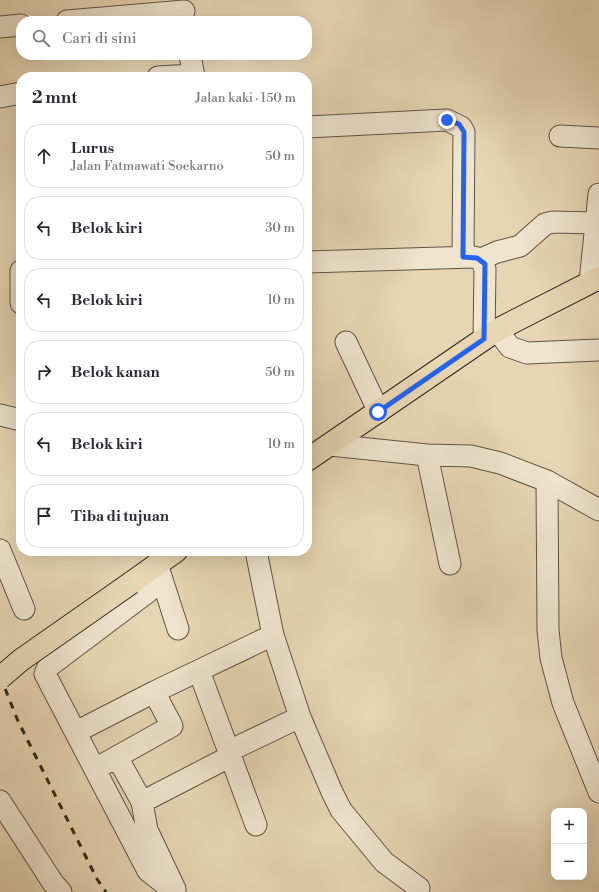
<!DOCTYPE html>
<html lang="id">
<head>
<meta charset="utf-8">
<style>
  body { margin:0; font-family:"Libre Bodoni",serif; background:#f2f2f3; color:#2b2b33 }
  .controls { position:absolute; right:12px; bottom:12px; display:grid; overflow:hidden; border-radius:8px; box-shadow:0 4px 16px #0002 }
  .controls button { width:36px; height:36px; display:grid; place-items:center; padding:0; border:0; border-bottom:1px solid #e1e1e2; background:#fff; color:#2b2b33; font:20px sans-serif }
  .stop { position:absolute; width:12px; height:12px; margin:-9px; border:3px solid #2563eb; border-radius:50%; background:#fff }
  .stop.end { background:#2563eb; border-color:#fff; box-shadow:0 1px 4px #0008 }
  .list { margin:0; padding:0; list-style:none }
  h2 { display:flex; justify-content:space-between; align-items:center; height:52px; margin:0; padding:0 16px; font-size:17px }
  h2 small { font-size:13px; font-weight:400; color:#7c7c81 }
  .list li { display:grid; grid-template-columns:26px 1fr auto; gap:12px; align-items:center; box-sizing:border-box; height:64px; margin:0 8px 8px; padding:0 8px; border:1px solid #e1e1e2; border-radius:16px }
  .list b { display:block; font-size:15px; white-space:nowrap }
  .list p { margin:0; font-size:13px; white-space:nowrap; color:#7c7c81 }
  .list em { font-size:13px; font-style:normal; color:#7c7c81 }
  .icon { flex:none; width:22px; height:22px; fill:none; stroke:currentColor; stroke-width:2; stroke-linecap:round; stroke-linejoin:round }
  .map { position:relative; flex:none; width:599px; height:892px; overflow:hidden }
  .search { position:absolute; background:#fff; box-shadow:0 4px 16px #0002; left:16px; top:16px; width:296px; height:44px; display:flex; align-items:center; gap:10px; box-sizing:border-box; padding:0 14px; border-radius:16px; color:#7c7c81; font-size:15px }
  .panel { position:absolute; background:#fff; box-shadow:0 4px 16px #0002; left:16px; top:72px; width:296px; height:484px; border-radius:16px }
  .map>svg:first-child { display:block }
</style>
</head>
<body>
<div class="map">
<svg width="599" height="892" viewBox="0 0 599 892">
  <rect width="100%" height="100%" fill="#e7d6b4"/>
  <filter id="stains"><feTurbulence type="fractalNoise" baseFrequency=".005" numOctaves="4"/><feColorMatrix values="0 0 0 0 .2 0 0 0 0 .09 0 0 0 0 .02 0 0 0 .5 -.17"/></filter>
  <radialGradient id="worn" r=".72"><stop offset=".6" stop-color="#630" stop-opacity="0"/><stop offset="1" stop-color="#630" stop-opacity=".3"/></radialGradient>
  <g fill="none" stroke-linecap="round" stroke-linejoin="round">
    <defs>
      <path id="minor" d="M67,21L184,11
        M0,27L21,25
        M190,55L194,77
        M158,77L193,75
        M0,97L21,93
        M307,127L447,120L461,127L464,132L463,257
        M560,136L599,138
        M481,259L497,252L520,246L545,224L553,222L596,223
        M307,262L474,257L481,259L485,269L484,339
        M21,271V303
        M590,282L599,194
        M497,330L510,347L527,353L599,350
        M346,342L379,412
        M0,415L21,420
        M330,445L427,455L471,456L500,463L547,481L599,510
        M427,455L450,564
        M547,481L548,630L551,658L563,703L599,792
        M0,550L24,609
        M256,551L273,635L300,717L332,792L341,810L384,862L419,888
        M157,564L178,629
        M145,573L150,586L149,591L48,667L45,674L148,871L175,892
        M199,671L256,825
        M154,692L273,635
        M76,732L154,692L172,726L95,769
        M229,751L300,717
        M117,757L142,802
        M0,801L53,883L61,892
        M175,889L147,830L142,802L231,756"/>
      <path id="major" d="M307,460L497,330L599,278
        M131,583L176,551"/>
    </defs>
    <use href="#minor" stroke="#5f5344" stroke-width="23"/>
    <use href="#major" stroke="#32271e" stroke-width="24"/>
    <use href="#minor" stroke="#efe4ce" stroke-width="21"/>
    <use href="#major" stroke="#e7d6b4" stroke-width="22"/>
    <path stroke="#32271e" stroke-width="3" stroke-dasharray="7 7" stroke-linecap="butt" d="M0,676L18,721L97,879L106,892"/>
    <defs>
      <path id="major-bridge" d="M0,678L21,660L131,583"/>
    </defs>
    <use href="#major-bridge" stroke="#32271e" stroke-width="24" stroke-linecap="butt"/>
    <use href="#major-bridge" stroke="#e7d6b4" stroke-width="22"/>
  </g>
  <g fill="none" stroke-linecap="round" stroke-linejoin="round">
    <path stroke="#2563eb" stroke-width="5" d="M378,412L484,339L485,264L477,258L463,257L464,132L459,124L447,120"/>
  </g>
  <rect width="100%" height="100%" filter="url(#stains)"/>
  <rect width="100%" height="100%" fill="url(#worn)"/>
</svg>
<div class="controls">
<button>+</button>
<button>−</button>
</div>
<div class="stop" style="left:378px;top:412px"></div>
<div class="stop end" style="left:447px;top:120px"></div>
<div class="search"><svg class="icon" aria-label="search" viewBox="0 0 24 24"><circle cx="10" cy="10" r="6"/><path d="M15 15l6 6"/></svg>Cari di sini</div>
<section class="panel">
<h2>2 mnt<small>Jalan kaki · 150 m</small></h2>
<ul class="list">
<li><svg class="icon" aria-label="ahead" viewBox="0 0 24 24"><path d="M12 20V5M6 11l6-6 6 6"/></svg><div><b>Lurus</b><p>Jalan Fatmawati Soekarno</p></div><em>50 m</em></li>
<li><svg class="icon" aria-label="left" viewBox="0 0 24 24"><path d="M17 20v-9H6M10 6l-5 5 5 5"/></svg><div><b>Belok kiri</b></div><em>30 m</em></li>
<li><svg class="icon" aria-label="left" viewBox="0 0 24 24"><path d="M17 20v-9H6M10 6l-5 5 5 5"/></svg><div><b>Belok kiri</b></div><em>10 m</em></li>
<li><svg class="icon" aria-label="right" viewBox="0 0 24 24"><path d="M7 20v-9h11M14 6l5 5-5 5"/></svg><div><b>Belok kanan</b></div><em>50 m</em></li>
<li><svg class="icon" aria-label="left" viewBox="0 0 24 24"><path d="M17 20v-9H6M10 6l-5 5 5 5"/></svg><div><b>Belok kiri</b></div><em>10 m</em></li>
<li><svg class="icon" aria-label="arrive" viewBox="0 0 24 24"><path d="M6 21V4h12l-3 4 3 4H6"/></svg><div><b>Tiba di tujuan</b></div></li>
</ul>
</section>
</div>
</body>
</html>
